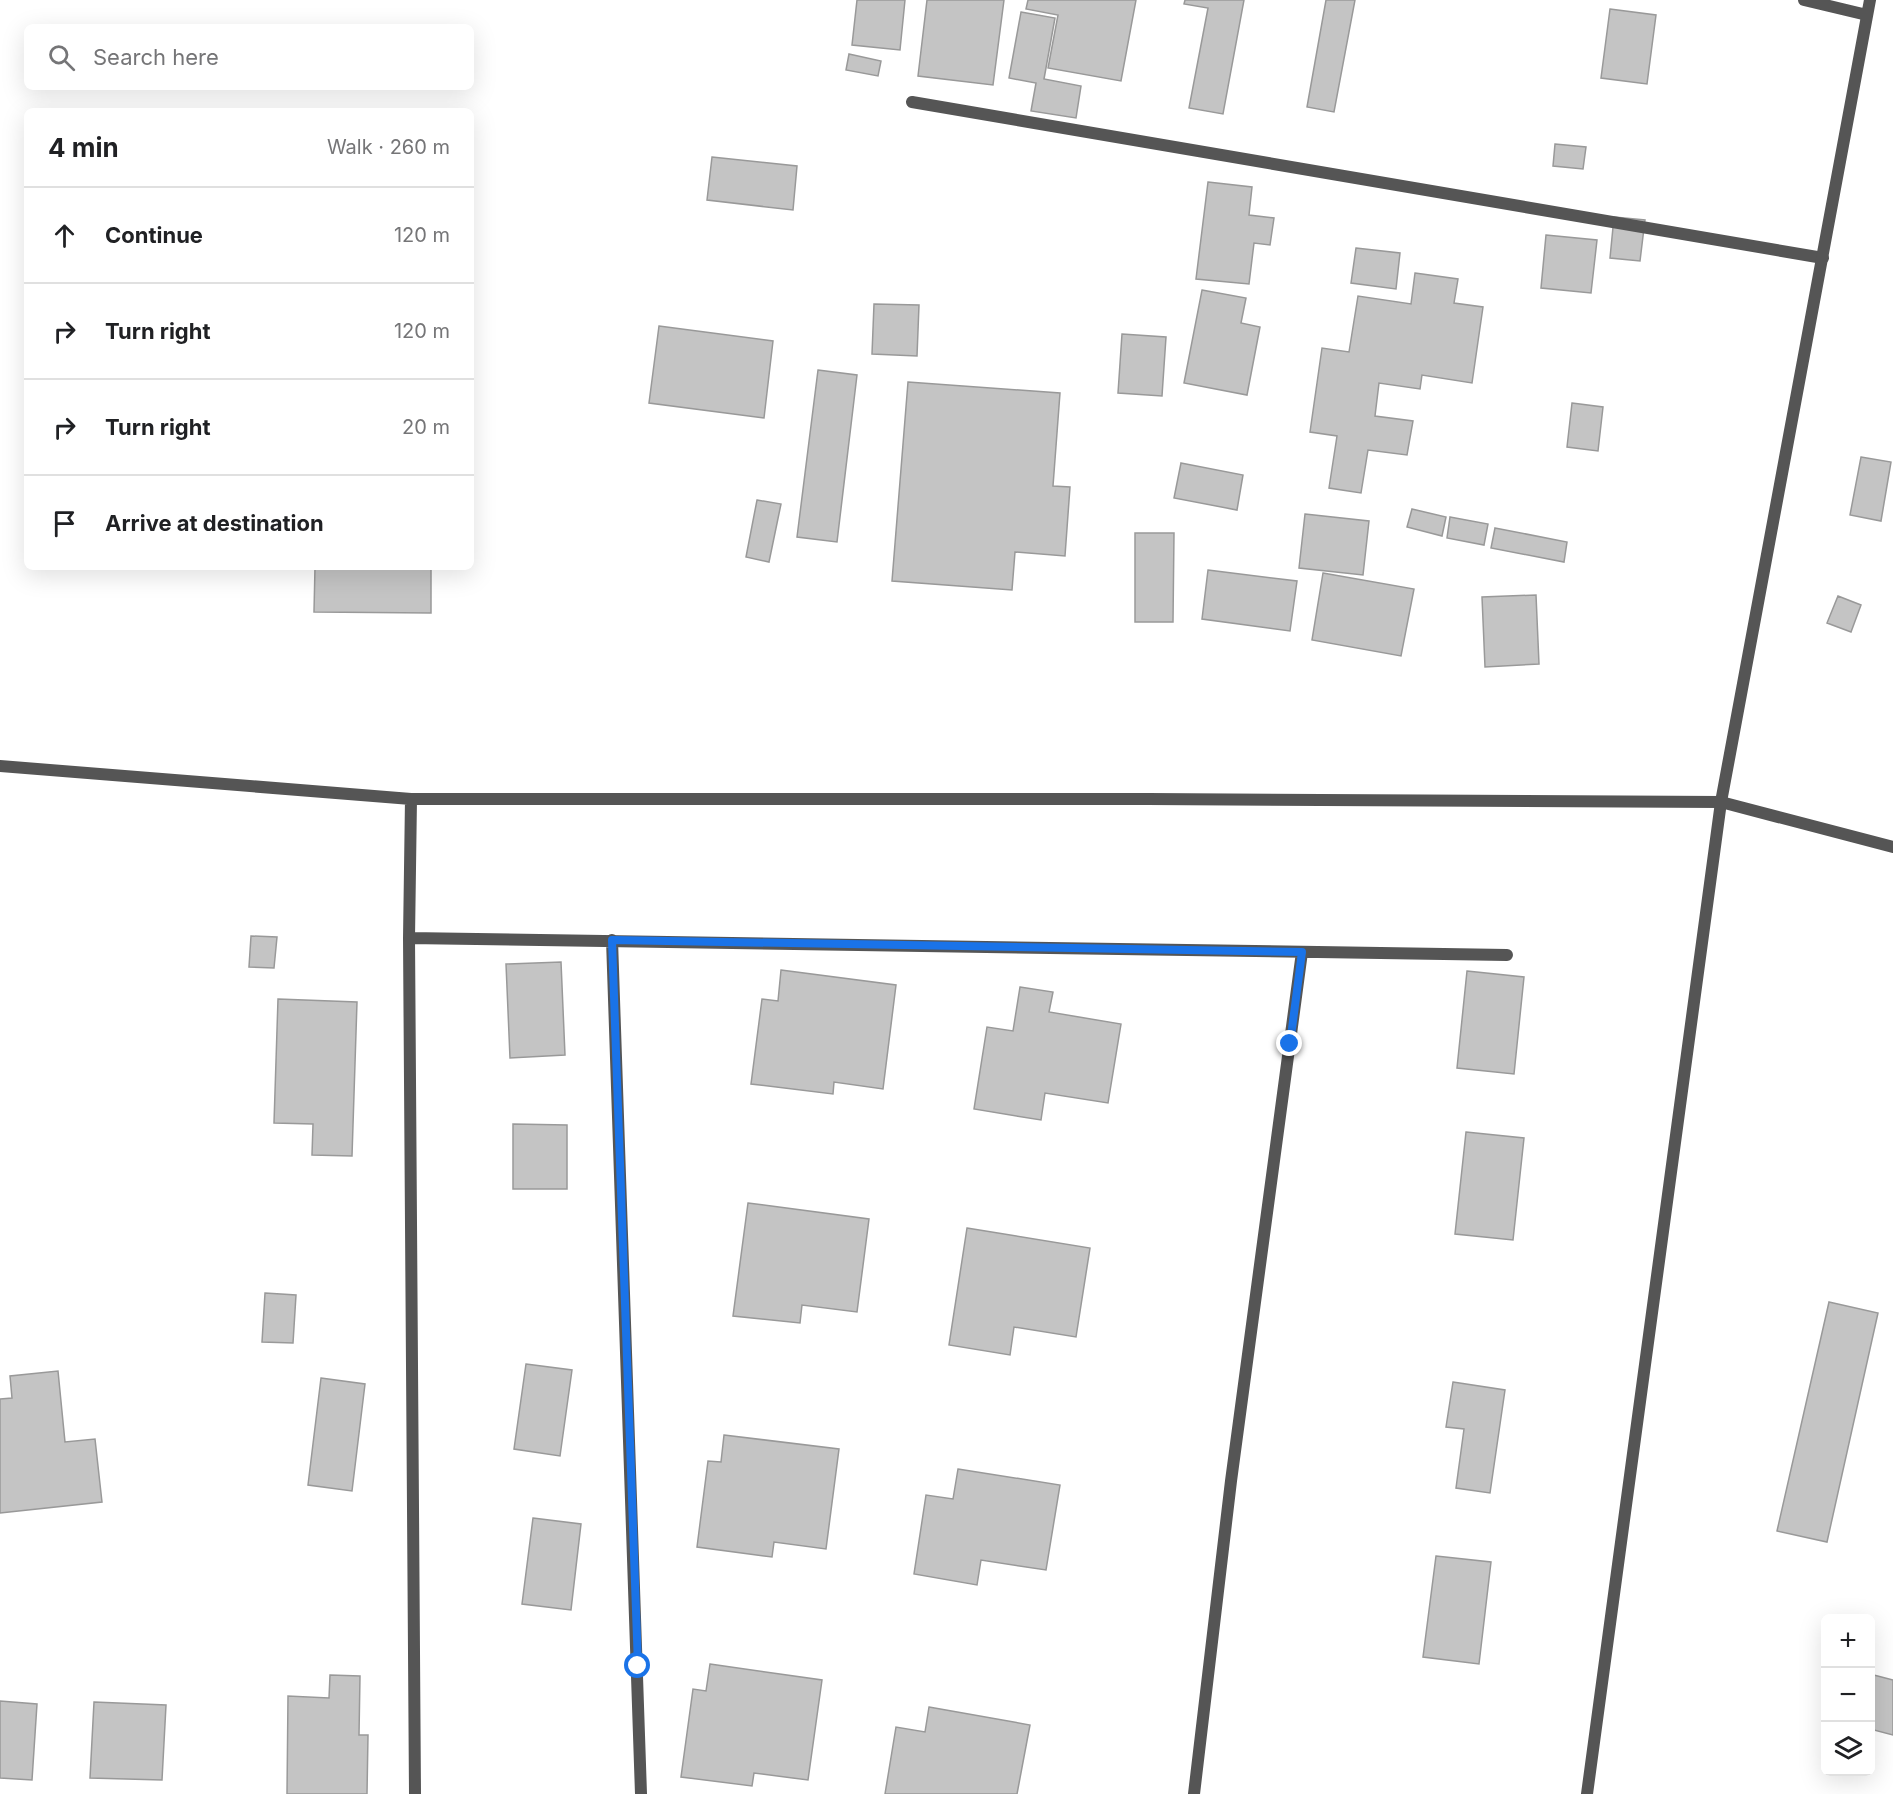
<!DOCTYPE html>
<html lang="en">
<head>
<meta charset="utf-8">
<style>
  body { margin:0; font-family:Inter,sans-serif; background:#f2f2f2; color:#202124 }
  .controls { position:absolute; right:18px; bottom:18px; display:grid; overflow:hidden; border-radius:9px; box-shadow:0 6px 24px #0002 }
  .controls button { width:54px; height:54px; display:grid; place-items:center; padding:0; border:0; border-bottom:2px solid #e0e0e0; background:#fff; color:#202124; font:30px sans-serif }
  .stop { position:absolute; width:18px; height:18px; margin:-14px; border:4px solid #1a73e8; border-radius:50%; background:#fff }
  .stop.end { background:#1a73e8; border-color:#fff; box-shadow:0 2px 6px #0008 }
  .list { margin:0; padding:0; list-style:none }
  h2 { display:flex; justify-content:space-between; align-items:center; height:78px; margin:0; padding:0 24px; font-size:26px }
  h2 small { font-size:20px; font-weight:400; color:#757577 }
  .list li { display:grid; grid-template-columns:39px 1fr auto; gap:18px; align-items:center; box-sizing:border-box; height:96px; padding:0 24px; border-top:2px solid #e0e0e0 }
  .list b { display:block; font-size:22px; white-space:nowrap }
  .list em { font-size:20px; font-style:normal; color:#757577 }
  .icon { flex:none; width:33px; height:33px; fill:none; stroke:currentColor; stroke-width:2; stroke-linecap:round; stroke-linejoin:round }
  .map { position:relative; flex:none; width:1893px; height:1794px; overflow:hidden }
  .search { position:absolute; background:#fff; box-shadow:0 6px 24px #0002; left:24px; top:24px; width:450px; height:66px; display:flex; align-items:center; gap:15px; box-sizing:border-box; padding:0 21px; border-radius:9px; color:#757577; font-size:22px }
  .panel { position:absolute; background:#fff; box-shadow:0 6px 24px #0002; left:24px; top:108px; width:450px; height:462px; border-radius:9px }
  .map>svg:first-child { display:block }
</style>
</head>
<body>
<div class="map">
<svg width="1893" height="1794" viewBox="0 0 1893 1794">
  <rect width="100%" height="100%" fill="#fff"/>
  <path fill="#c4c4c4" stroke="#999" stroke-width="1.5" d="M857,0H905L900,50L852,45Z
    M927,0H1004L993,85L918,76Z
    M1028,0H1136L1121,81L1048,68L1058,15L1026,9Z
    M1185,0H1244L1223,114L1189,108L1208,8L1184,4Z
    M1326,0H1355L1334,112L1307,107Z
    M1610,9L1656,15L1647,84L1601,78Z
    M1021,12L1055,18L1044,79L1081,86L1076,118L1031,111L1036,83L1009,78Z
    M849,54L881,61L878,76L846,70Z
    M1555,144L1586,147L1583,169L1553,166Z
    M712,157L797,166L793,210L707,200Z
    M1208,182L1252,187L1249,215L1274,218L1270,245L1254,243L1249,284L1196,279Z
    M1614,217L1645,220L1640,261L1610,258Z
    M1546,235L1597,240L1591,293L1541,288Z
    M1356,248L1400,253L1396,289L1351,283Z
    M1415,273L1458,279L1454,303L1483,307L1472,383L1422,375L1420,389L1379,383L1375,416L1413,421L1407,455L1368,450L1361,493L1329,488L1337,436L1310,432L1322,348L1349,352L1358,296L1411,304Z
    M1202,290L1246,298L1241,323L1260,327L1247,395L1184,383Z
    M874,304L919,305L917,356L872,354Z
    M659,326L773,341L764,418L649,403Z
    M1122,334L1166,337L1162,396L1118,393Z
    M818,370L857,375L837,542L797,537Z
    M908,382L1060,393L1053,486L1070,487L1065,556L1015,552L1012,590L892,581Z
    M1572,403L1603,407L1598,451L1567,447Z
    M1861,457L1891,462L1881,521L1850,515Z
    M1181,463L1243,475L1237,510L1174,498Z
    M757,500L781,504L769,562L746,557Z
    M1412,509L1446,517L1442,536L1407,527Z
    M1305,514L1369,521L1363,575L1299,568Z
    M1450,517L1488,524L1484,545L1447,538Z
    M1495,528L1567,542L1564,562L1491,548Z
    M1135,533H1174L1173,622H1135Z
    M315,567H431V613L314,612Z
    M1208,570L1297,581L1290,631L1202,619Z
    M1323,573L1414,589L1401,656L1312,640Z
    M1536,595L1539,664L1485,667L1482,597Z
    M1838,596L1861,605L1851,632L1827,623Z
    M251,936L277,937L274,968L249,967Z
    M561,962L565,1055L510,1058L506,964Z
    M781,970L896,985L883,1089L834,1082L833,1094L751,1084L762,999L778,1001Z
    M1467,971L1524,977L1514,1074L1457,1068Z
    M1020,987L1053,992L1049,1012L1121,1024L1108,1103L1045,1093L1041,1120L974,1109L987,1027L1013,1031Z
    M278,999L357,1002L352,1156L312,1155L313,1124L274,1123Z
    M513,1124L567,1125V1189H513Z
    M1466,1132L1524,1138L1513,1240L1455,1234Z
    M748,1203L869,1219L857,1312L802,1305L800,1323L733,1316Z
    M967,1228L1090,1248L1076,1337L1014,1327L1010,1355L949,1345Z
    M265,1293L296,1295L293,1343L262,1342Z
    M1829,1302L1878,1313L1827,1542L1777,1531Z
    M526,1364L572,1370L560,1456L514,1449Z
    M58,1371L65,1442L95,1439L102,1502L0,1513V1399L12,1398L10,1376Z
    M321,1378L365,1384L352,1491L308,1485Z
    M1453,1382L1505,1390L1490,1493L1456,1488L1464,1429L1446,1427Z
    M724,1435L839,1449L826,1549L774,1542L772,1557L697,1547L708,1461L721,1462Z
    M958,1469L1060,1485L1046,1570L981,1560L977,1585L914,1574L926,1495L953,1499Z
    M533,1518L581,1524L571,1610L522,1604Z
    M1436,1556L1491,1562L1479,1664L1423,1657Z
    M710,1664L822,1680L808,1780L754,1773L752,1786L681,1777L693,1689L706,1691Z
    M1870,1674L1893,1680V1735L1870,1729Z
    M330,1675L360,1676L359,1735H368L367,1794H287L288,1696L329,1698Z
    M0,1701L37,1704L32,1780L0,1778Z
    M94,1702L166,1705L162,1780L90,1778Z
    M929,1707L1030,1725L1017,1794H885L896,1727L925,1732Z"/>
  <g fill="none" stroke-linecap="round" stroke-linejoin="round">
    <path stroke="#555" stroke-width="12" d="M912,102L1823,258"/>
    <path stroke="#555" stroke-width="12" d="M1804,0L1867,15
      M0,766L411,799H1148L1721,802L1893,847
      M411,799L409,938L415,1794
      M409,938L1507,955
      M612,940L641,1794
      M1194,1794L1231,1481L1302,952
      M1587,1794L1721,802L1870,0"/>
  </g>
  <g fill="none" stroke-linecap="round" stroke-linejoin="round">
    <path stroke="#1a73e8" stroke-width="8" d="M638,1666L612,940L1302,952L1290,1044"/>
  </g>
</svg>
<div class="controls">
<button>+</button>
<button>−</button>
<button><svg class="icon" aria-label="layers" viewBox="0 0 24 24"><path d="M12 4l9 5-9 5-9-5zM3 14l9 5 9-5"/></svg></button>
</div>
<div class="stop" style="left:638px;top:1666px"></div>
<div class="stop end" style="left:1290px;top:1044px"></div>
<div class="search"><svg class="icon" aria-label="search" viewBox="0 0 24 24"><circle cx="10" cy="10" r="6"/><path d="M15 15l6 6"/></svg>Search here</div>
<section class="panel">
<h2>4 min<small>Walk · 260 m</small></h2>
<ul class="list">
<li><svg class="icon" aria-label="ahead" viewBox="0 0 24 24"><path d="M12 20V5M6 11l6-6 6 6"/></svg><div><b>Continue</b></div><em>120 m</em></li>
<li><svg class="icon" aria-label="right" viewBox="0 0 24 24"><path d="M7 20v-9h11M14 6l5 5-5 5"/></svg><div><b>Turn right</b></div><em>120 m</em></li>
<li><svg class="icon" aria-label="right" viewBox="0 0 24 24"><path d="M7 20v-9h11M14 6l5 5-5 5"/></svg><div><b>Turn right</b></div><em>20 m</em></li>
<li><svg class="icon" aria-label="arrive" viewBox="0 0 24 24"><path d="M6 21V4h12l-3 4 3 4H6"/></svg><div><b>Arrive at destination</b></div></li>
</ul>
</section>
</div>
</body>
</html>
